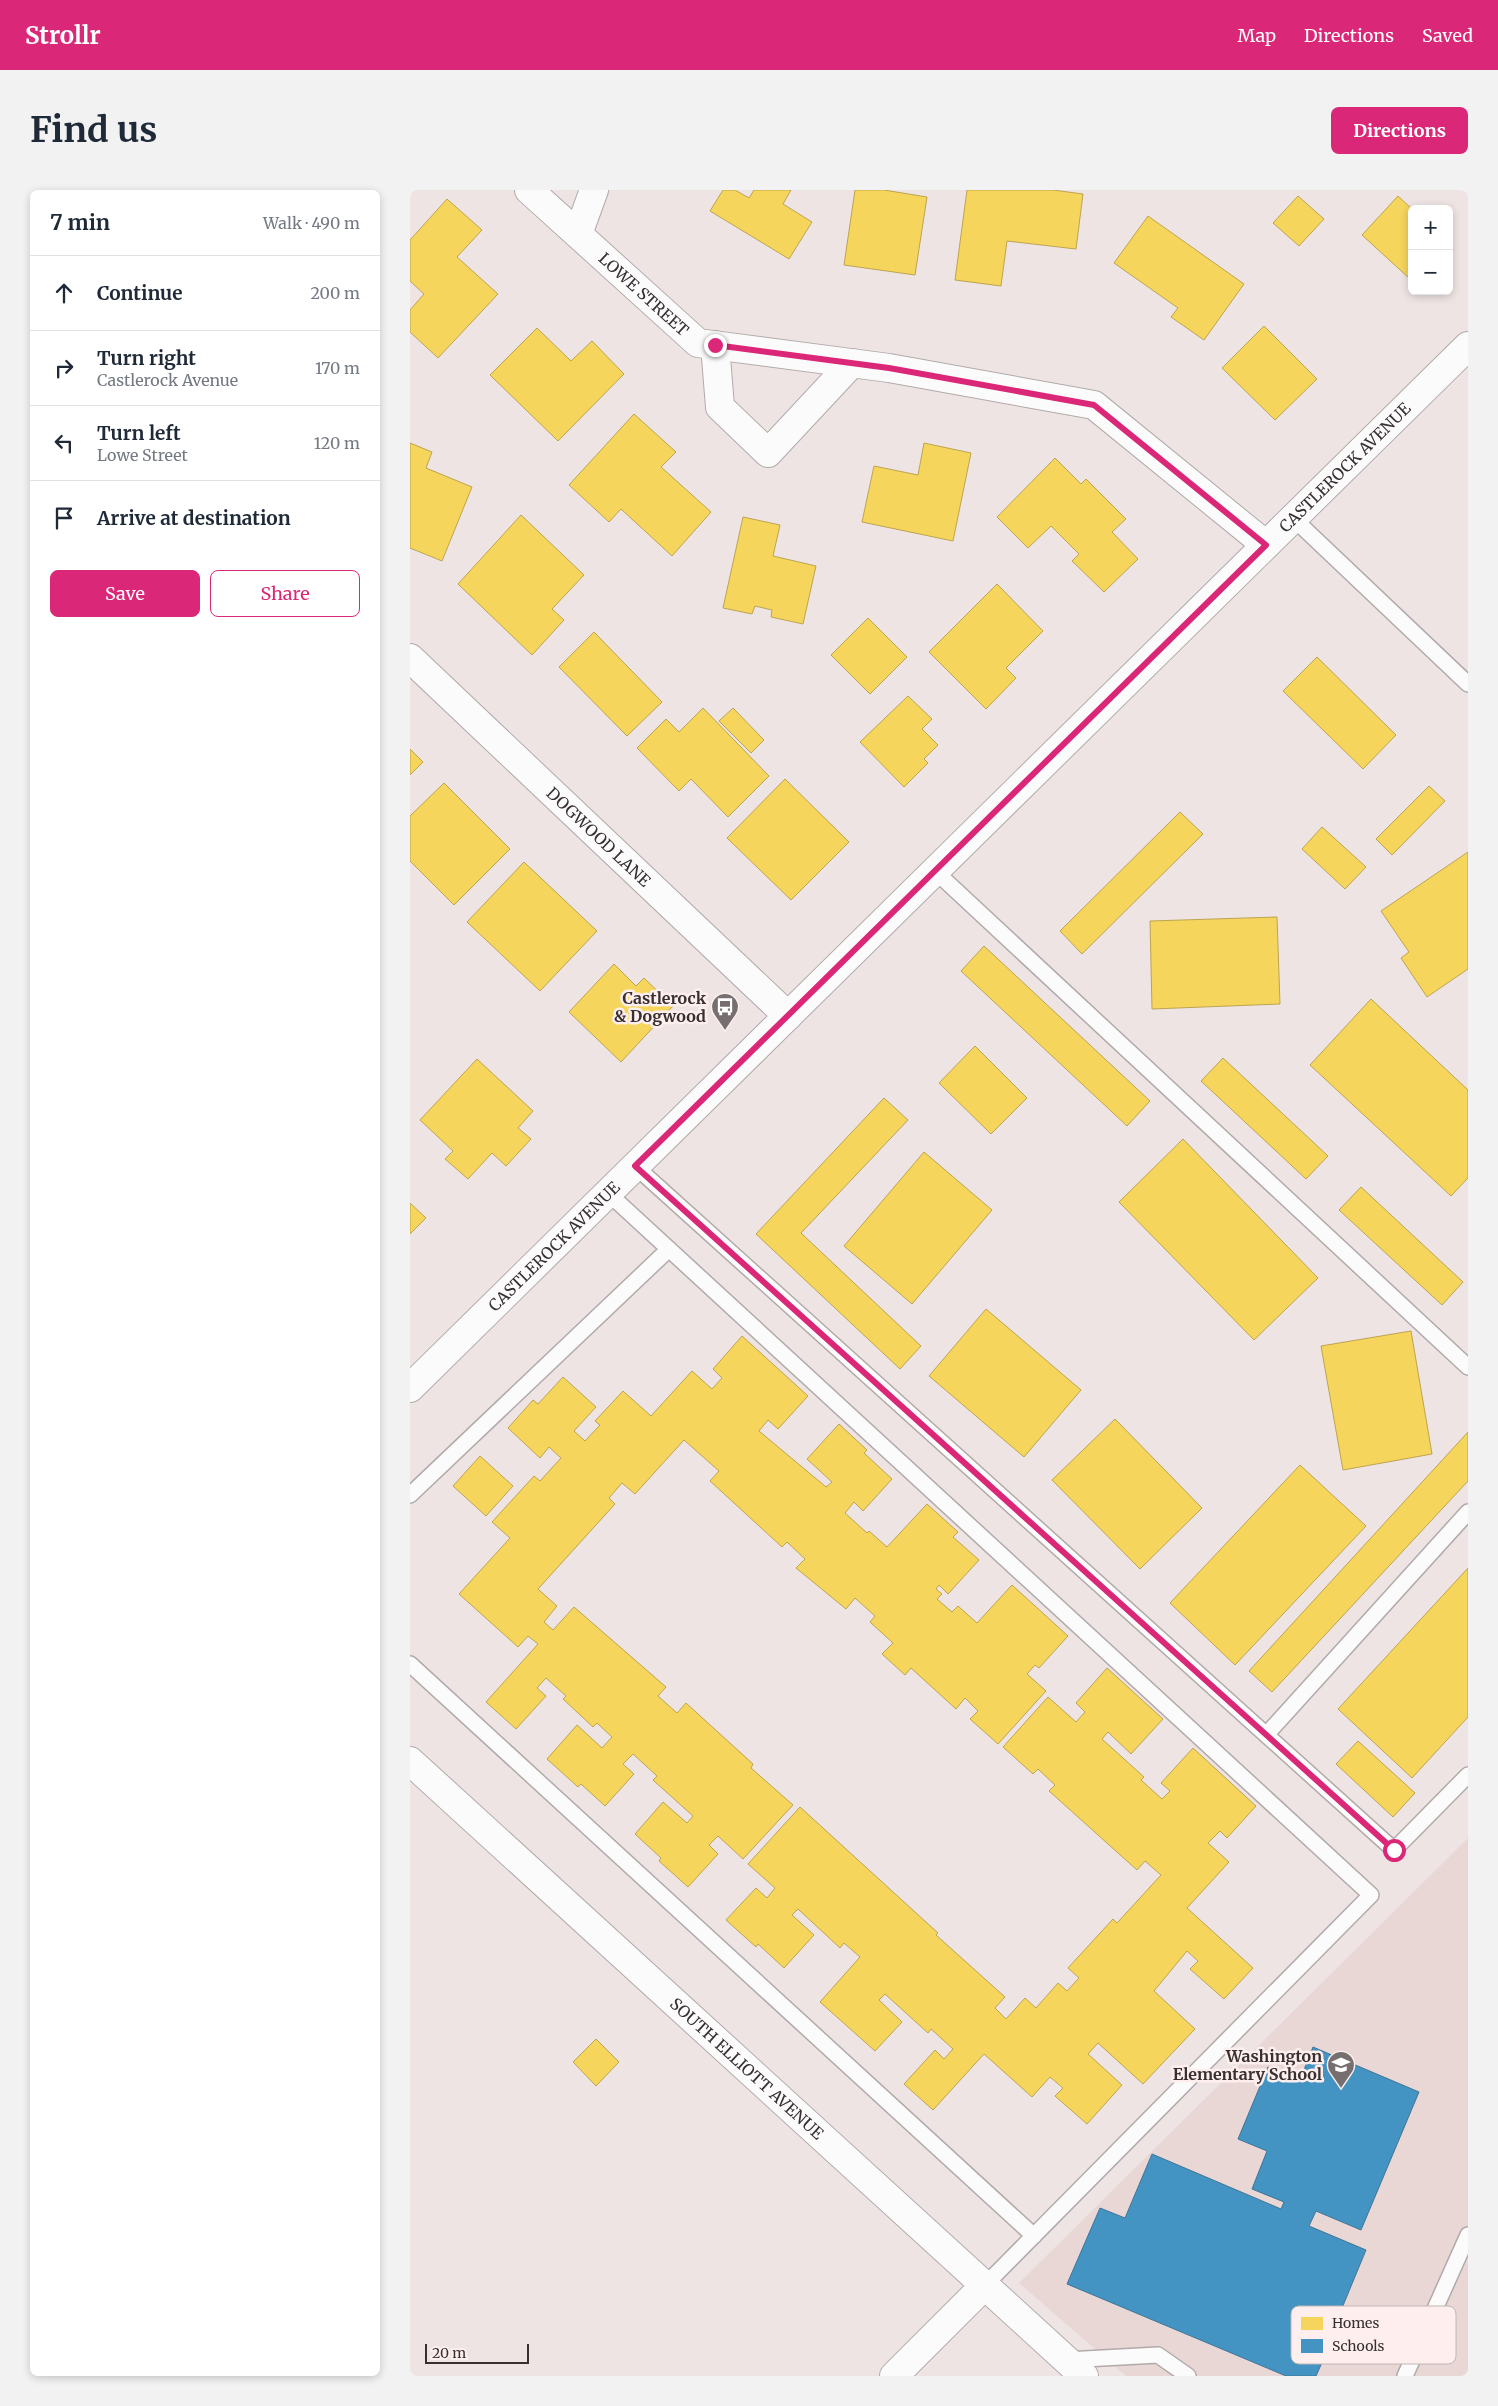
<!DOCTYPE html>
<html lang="en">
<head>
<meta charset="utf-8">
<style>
  body { margin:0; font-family:Merriweather,serif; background:#f2f2f3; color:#1f2937 }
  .controls { position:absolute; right:15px; top:15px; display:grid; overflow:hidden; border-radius:8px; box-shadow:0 2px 8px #0003 }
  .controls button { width:45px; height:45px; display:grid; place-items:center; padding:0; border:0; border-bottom:1px solid #e0e1e3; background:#fff; color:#1f2937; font:25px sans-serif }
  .scale { position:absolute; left:15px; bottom:12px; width:104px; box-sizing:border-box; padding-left:5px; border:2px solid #373030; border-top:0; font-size:14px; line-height:18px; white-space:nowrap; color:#373030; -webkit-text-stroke:4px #feefee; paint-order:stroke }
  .stop { position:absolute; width:15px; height:15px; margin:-11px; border:4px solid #db2777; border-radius:50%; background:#fff }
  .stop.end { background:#db2777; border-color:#fff; box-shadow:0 1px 5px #0008 }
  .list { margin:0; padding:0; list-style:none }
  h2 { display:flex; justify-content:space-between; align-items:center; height:65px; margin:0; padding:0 20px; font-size:21px }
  h2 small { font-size:16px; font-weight:400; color:#747a83 }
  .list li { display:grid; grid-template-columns:32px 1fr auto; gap:15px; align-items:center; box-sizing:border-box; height:75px; padding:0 20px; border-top:1px solid #e0e1e3 }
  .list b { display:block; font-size:19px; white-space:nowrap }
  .list p { margin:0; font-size:16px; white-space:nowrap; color:#747a83 }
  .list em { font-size:16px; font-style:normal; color:#747a83 }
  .actions { display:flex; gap:10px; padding:15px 20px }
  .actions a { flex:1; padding:11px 0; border:1px solid #db2777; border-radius:8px; text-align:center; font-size:18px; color:#db2777 }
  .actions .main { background:#db2777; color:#fff }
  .icon { flex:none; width:28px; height:28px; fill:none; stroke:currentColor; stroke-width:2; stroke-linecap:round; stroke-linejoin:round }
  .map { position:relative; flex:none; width:1058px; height:2186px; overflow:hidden; border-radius:8px }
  header { display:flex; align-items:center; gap:30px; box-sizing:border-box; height:70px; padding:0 25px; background:#db2777; color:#fff }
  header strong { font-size:24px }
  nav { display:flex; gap:28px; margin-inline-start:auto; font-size:18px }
  .intro { display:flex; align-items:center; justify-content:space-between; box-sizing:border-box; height:120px; padding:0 30px }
  h1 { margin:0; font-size:35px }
  .button { padding:12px 22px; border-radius:8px; background:#db2777; color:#fff; font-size:18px; font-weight:700 }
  main { display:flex; gap:30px; padding:0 30px }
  aside { flex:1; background:#fff; border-radius:8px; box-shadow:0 2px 8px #0003 }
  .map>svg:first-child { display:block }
</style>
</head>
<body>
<header>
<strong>Strollr</strong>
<nav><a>Map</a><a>Directions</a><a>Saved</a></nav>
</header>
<div class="intro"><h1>Find us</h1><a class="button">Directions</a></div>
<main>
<aside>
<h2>7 min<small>Walk · 490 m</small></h2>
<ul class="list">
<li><svg class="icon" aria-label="ahead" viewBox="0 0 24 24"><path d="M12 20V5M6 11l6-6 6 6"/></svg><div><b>Continue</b></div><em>200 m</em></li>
<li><svg class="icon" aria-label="right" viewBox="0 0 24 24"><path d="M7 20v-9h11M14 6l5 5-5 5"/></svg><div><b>Turn right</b><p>Castlerock Avenue</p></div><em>170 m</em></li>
<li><svg class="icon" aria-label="left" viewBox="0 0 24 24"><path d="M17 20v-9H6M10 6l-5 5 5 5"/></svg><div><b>Turn left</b><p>Lowe Street</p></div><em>120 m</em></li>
<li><svg class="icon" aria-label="arrive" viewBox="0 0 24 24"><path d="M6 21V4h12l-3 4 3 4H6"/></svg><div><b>Arrive at destination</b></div></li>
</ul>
<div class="actions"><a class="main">Save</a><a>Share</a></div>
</aside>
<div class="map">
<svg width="1058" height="2186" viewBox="0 0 1058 2186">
  <rect width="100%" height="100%" fill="#eee4e4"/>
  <path fill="#e9d7d6" d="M1058,1648V2186H716L609,2093Z"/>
  <path fill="#f6d55c" stroke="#bda44f" d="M313,0H325L339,8L344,0H381L373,14L402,32L379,69L300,21Z
    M445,0H474L517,7L505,85L434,75Z
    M557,0H643L673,4L666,59L597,51L591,96L545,90Z
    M888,6L914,29L889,56L863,33Z
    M988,6L1002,19L1000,89L952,45Z
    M37,9L72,40L47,67L88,104L28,168L0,142V120L14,104L0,91V50Z
    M738,26L834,94L794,150L761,127L768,118L704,73Z
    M854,136L907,189L865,230L812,178Z
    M127,138L161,171L182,151L214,184L148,251L80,185Z
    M224,224L266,262L251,277L301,322L262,366L211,319L199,332L159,295Z
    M0,253L22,262L16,278L62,297L32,371L0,358Z
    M514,253L561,263L543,351L452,332L464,276L508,285Z
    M645,268L671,294L676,289L716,329L702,342L728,369L694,402L662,371L669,364L641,336L618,358L587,327Z
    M111,325L174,385L142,419L154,430L122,465L48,394Z
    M333,327L370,335L363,366L406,376L393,434L361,427L362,420L345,416L342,424L313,418Z
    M587,394L633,441L596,478L606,488L576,519L519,462Z
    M458,428L497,467L460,504L421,465Z
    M184,442L252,512L217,546L149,477Z
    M907,467L986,545L953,579L873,501Z
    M498,506L522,529L512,539L528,555L514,569L518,573L494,597L450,552Z
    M293,518L359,586L318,627L281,589L269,601L227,558L256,529L269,542Z
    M323,518L354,550L341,563L309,531Z
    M0,559L13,572L0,585Z
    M375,589L439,652L381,710L317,648Z
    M34,593L100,659L44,715L0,671V626Z
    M1019,596L1035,611L982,665L966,649Z
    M770,622L793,644L672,764L650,741Z
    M912,637L956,677L935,699L892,659Z
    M1058,662V779L1017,807L991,768L999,762L971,721Z
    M114,672L187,741L130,801L57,732Z
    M867,727L870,814L742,819L740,731Z
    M574,756L740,911L717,936L551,781Z
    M204,774L226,796L234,788L263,816L211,872L159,822Z
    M961,809L1058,900V988L1041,1006L900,875Z
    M565,856L617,908L581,944L529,893Z
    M813,868L918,966L896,989L791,891Z
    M67,869L123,921L108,938L121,949L96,976L82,963L58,989L35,969L43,961L10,930Z
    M474,908L498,930L391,1043L511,1156L490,1179L346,1044Z
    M773,949L908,1088L844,1150L709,1012Z
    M514,962L582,1020L502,1114L434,1056Z
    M951,997L1053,1092L1032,1115L929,1020Z
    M0,1013L16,1028L0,1044Z
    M576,1119L671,1200L614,1267L519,1186Z
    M1001,1141L1022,1264L933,1280L911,1156Z
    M332,1146L398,1206L368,1239L358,1230L349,1241L416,1297L422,1292L397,1269L429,1234L457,1260L454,1263L482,1289L453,1321L444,1312L435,1323L457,1343L459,1341L477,1357L517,1314L548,1342L543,1347L569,1370L538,1404L529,1395L526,1399L532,1404L527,1409L542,1422L548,1416L567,1433L602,1395L658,1446L629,1478L625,1475L617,1484L636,1501L588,1554L560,1529L568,1521L555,1508L546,1519L501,1478L495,1485L472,1464L483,1453L460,1432L465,1426L445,1408L436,1419L386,1378L395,1369L377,1352L372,1357L300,1291L309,1281L274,1250L225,1304L212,1293L199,1308L205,1314L128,1399L147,1416L134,1432L143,1440L164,1417L256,1497L248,1506L267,1523L276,1513L343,1574L341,1578L383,1615L333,1669L308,1646L299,1655L308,1664L278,1697L249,1671L251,1668L225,1644L253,1612L277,1633L283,1626L243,1590L247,1586L223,1564L213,1574L224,1584L195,1616L171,1594L168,1597L137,1569L167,1535L192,1558L202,1547L187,1533L183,1537L153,1509L156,1506L136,1488L127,1498L136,1506L106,1539L76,1512L128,1454L118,1446L108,1457L49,1404L100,1348L82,1332L124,1286L130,1291L151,1268L139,1257L130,1268L98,1238L123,1210L128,1214L153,1187L186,1217L164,1241L175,1251L190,1235L185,1231L213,1201L241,1226L282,1181L302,1199L312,1188L303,1179Z
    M705,1229L792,1318L730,1379L642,1290Z
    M1058,1242V1291L862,1502L839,1481Z
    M70,1266L103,1296L76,1326L43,1296Z
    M890,1275L956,1336L825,1475L760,1413Z
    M1058,1378V1527L1002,1588L928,1519Z
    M697,1478L753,1529L721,1564L698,1542L692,1549L734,1587L731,1590L752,1609L760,1601L751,1593L783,1558L846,1616L817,1648L810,1641L798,1653L819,1672L777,1718L843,1778L814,1809L780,1779L788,1771L777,1761L744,1801L785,1839L733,1894L688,1853L678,1864L712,1895L677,1934L645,1906L653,1898L640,1887L622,1907L574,1864L523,1920L494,1894L525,1860L534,1869L543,1859L521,1839L518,1843L475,1804L469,1810L492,1832L465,1861L410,1812L450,1767L434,1753L430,1758L388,1719L382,1725L404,1745L374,1778L348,1754L346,1757L316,1730L346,1698L357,1708L365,1698L338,1674L390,1617L528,1743L526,1745L595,1807L585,1818L596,1829L615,1808L626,1818L648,1793L657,1801L669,1788L658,1778L703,1729L707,1733L751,1685L735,1671L727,1680L639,1601L645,1595L628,1579L623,1584L593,1557L638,1507L666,1532L675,1522L666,1513Z
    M948,1551L1005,1603L983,1627L926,1574Z
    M186,1849L209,1872L186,1896L163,1872Z"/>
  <path fill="#4393c3" stroke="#3f7597" d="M903,1857L1009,1902L951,2040L906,2021L899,2036L956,2060L932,2118L942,2123L933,2144L926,2141L906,2186H876L657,2094L690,2018L715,2028L742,1964L871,2019L874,2012L842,1999L857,1961L828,1949L858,1877L890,1890Z"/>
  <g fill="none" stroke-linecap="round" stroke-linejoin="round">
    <defs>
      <path id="service" d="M883,328L1058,494
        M525,681L1058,1177
        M225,976L984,1660L1058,1585
        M198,1003L961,1705L574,2096
        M0,1305L259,1059
        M0,1474L624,2046
        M856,1545L1058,1322
        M656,2170L748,2165L778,2186
        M995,2186L1058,2045"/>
      <g id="minor">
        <path id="s1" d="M119,0L288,153L479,178L684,215L856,355"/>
        <path d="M168,44L184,0"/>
        <path d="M305,155L310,217L358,263L442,173"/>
        <path id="s2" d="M0,468L378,826"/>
        <path id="s3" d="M0,1571L674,2186"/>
        <path d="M484,2186L574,2096"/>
      </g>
      <g id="tertiary">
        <path id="s4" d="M0,1198L1058,156"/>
      </g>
    </defs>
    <use href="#service" stroke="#b2aaaa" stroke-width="18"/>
    <use href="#minor" stroke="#b2aaaa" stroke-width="30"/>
    <use href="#tertiary" stroke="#b2aaaa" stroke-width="30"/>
    <use href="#service" stroke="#fcfbfb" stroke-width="15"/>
    <use href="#minor" stroke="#fcfbfb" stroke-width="28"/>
    <use href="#tertiary" stroke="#fcfbfb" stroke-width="28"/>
  </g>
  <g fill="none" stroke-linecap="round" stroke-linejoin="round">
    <path stroke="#db2777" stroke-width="6" d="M305,155L479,178L684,215L856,355L225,976L984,1660"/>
  </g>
  <defs>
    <symbol id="bus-pin" viewBox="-11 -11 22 30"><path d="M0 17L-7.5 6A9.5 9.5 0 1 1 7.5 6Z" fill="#776f6f" stroke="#feefee"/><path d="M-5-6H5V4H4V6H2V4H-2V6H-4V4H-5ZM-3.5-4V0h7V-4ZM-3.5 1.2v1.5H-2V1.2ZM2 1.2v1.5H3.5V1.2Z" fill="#fff"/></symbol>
    <symbol id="school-pin" viewBox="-11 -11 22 30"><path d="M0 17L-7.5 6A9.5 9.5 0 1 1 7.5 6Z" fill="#776f6f" stroke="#feefee"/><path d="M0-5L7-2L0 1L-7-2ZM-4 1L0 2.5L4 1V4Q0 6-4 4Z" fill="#fff"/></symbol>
  </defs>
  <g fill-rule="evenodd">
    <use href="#bus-pin" x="299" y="801" width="32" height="43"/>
    <use href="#school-pin" x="915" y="1859" width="32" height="43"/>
  </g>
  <g text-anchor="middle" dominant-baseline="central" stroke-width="5" stroke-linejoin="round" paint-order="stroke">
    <g font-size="16" fill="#373030" stroke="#feefee">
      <text stroke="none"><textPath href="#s1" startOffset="155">LOWE STREET</textPath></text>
      <text stroke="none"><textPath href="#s4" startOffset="1312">CASTLEROCK AVENUE</textPath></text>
      <text stroke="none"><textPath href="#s2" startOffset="260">DOGWOOD LANE</textPath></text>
      <text stroke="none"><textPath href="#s4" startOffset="202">CASTLEROCK AVENUE</textPath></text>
      <text stroke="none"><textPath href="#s3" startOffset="456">SOUTH ELLIOTT AVENUE</textPath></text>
    </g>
    <g font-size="16" font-weight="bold" fill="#373030" stroke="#feefee" text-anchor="end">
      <text x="296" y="808">Castlerock<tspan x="296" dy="18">&amp; Dogwood</tspan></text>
      <text x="912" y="1866">Washington<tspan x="912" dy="18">Elementary School</tspan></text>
    </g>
  </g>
  <rect x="881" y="2116" width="165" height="58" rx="8" fill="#feefee" stroke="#c2b6b5" stroke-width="1"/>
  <rect x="891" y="2127" width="22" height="13" fill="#f6d55c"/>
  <rect x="891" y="2149" width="22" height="14" fill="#4393c3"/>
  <g font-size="14" fill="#373030">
    <text x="922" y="2138">Homes</text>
    <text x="922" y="2161">Schools</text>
  </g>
</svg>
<div class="controls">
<button>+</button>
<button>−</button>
</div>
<div class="scale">20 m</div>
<div class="stop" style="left:984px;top:1660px"></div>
<div class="stop end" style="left:305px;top:155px"></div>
</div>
</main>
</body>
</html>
